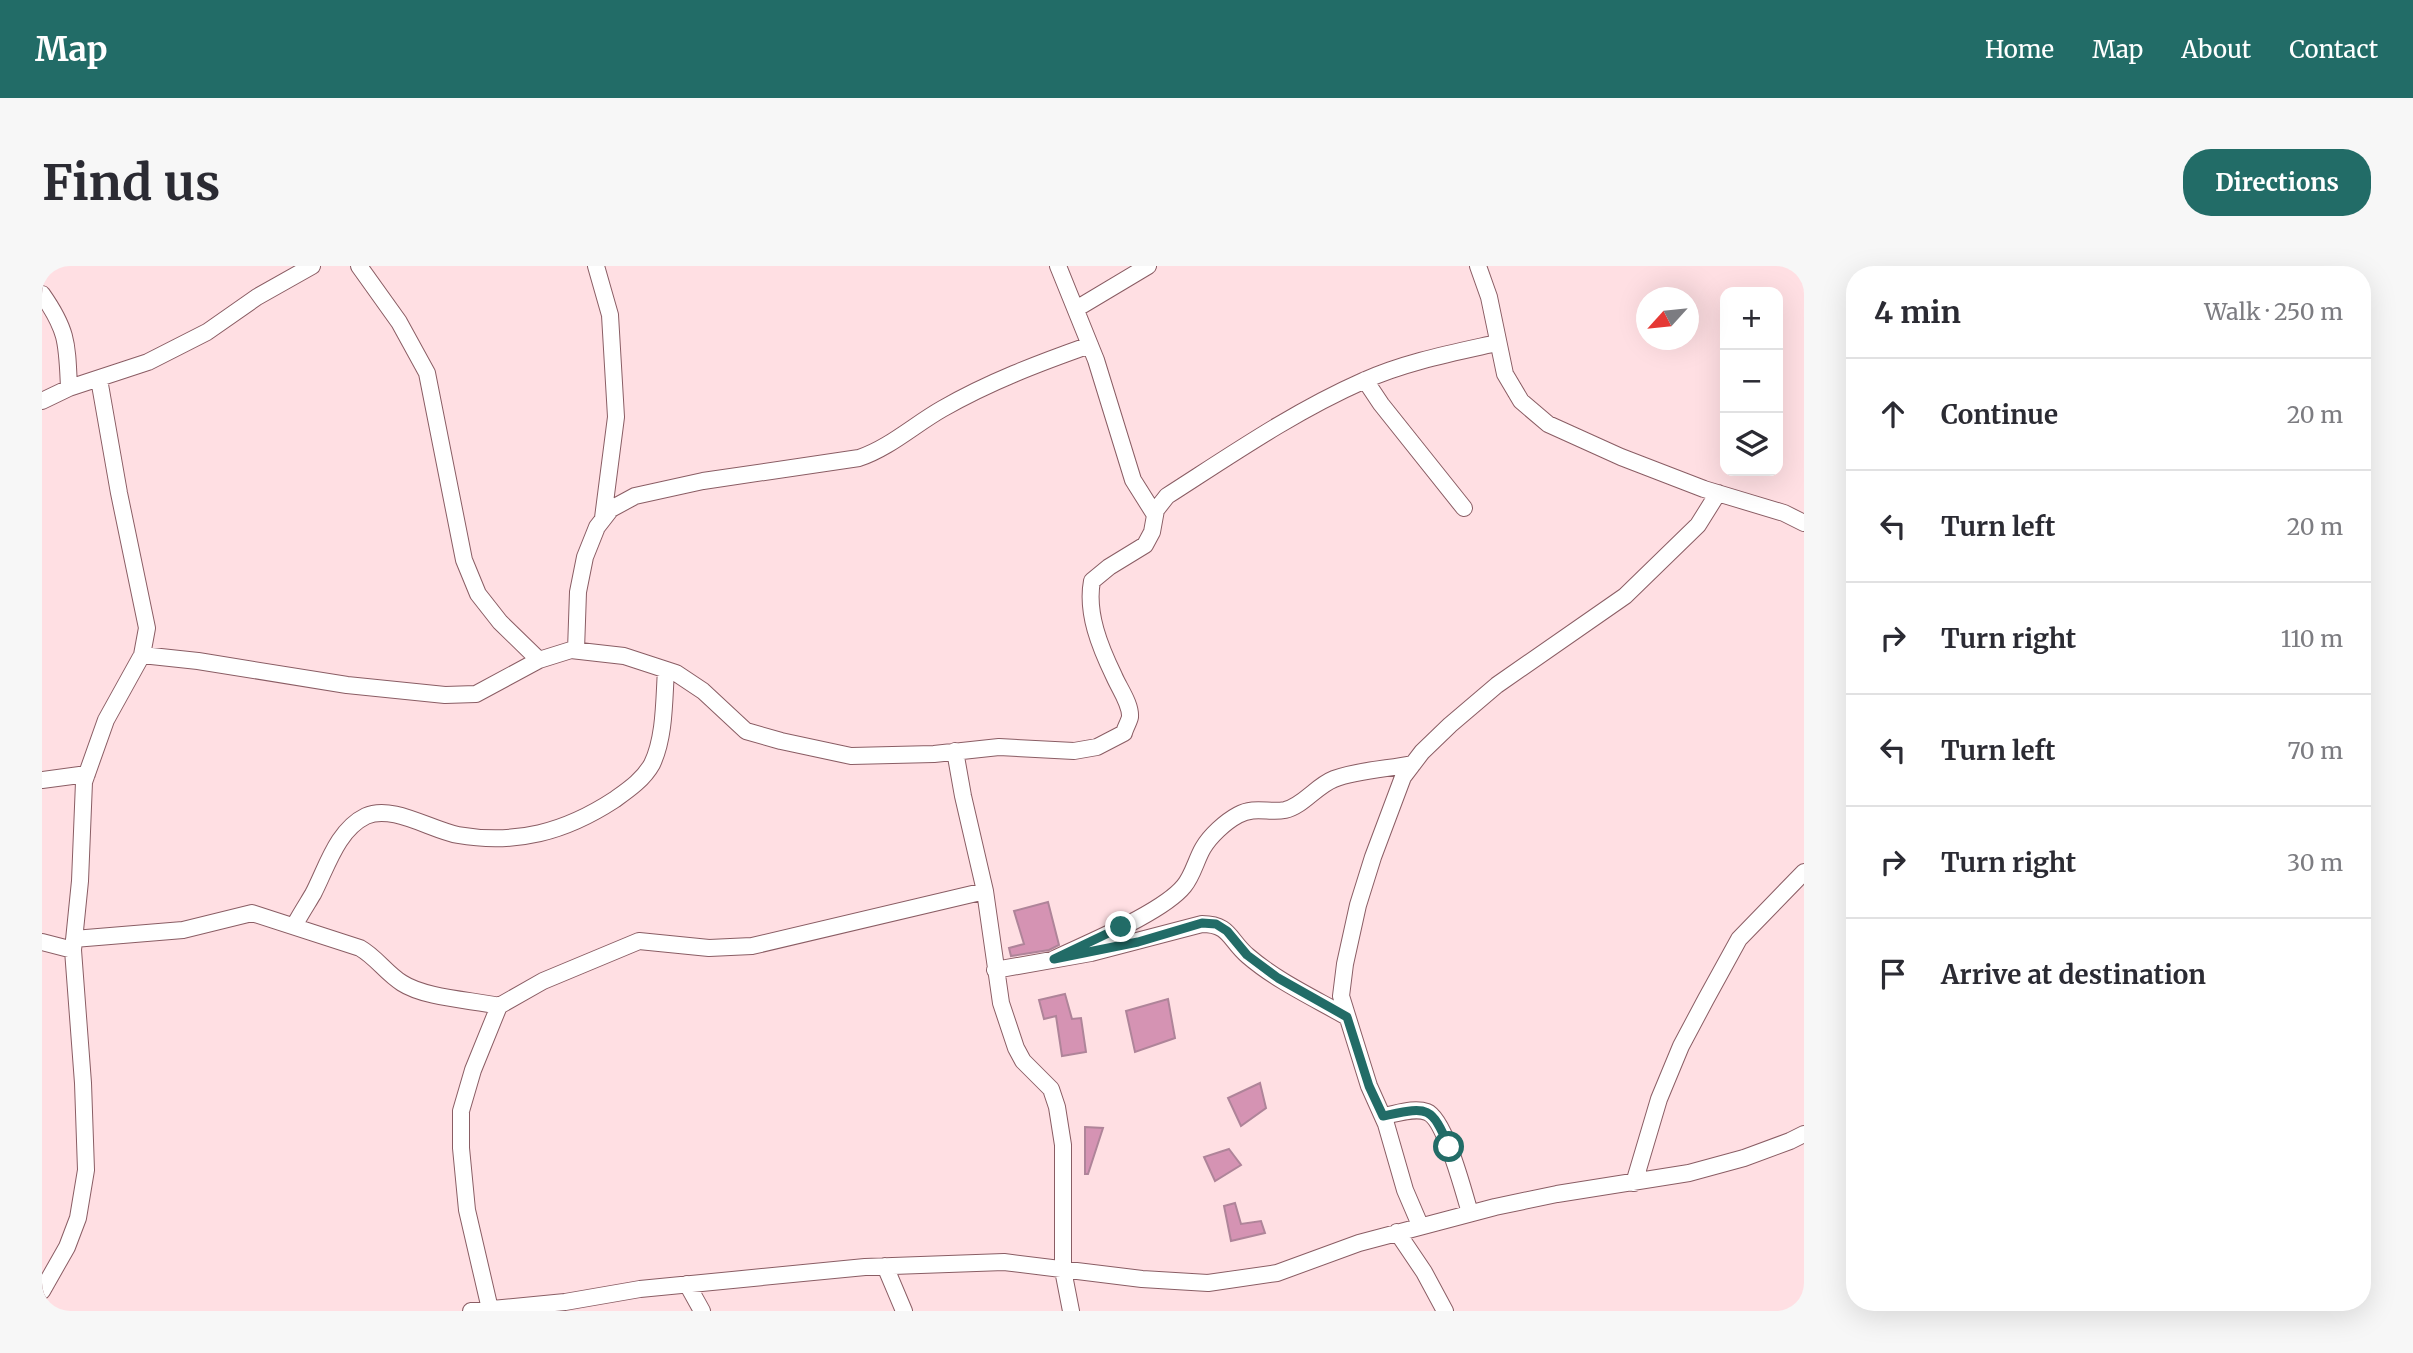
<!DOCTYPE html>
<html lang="en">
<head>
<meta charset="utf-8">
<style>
  body { margin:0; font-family:Merriweather,serif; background:#f7f7f7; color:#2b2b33 }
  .controls { position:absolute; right:21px; top:21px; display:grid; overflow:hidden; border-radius:14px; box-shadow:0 7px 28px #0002 }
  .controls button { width:63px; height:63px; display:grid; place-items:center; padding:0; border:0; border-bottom:2px solid #e1e1e2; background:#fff; color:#2b2b33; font:35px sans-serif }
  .compass { position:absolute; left:1594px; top:21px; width:63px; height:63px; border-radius:50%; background:#fff; box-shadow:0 7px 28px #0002; rotate:243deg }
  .stop { position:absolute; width:21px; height:21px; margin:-16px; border:5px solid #226c67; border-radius:50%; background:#fff }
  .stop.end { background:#226c67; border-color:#fff; box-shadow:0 2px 7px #0008 }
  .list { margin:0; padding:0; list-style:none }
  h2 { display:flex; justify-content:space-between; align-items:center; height:91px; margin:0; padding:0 28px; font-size:30px }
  h2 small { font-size:23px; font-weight:400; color:#7c7c81 }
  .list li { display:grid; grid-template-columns:46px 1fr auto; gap:21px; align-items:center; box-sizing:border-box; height:112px; padding:0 28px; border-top:2px solid #e1e1e2 }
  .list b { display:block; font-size:26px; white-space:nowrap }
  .list em { font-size:23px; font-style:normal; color:#7c7c81 }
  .icon { flex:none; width:38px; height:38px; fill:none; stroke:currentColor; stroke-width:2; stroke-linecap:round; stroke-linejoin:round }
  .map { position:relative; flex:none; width:1762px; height:1045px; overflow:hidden; border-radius:28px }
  header { display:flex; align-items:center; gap:42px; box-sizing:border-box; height:98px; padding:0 35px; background:#226c67; color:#fff }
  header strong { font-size:33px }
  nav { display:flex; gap:38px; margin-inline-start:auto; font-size:24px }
  .intro { display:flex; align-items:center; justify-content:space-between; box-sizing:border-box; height:168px; padding:0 42px }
  h1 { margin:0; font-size:49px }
  .button { padding:18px 32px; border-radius:28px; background:#226c67; color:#fff; font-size:24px; font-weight:700 }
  main { display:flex; gap:42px; padding:0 42px }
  aside { flex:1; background:#fff; border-radius:28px; box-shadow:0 7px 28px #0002 }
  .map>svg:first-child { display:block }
</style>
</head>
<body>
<header>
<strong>Map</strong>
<nav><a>Home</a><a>Map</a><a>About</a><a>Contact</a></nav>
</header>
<div class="intro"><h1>Find us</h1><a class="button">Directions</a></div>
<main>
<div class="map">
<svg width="1762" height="1045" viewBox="0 0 1762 1045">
  <rect width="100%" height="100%" fill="#ffdfe3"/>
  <path fill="#d593b3" stroke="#af8499" stroke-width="2" d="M1006,636L1017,679L1007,684L969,690L967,682L982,678L972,645Z
    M1023,728L1030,753L1039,752L1044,786L1020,790L1014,750L1002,753L997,734Z
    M1126,733L1133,772L1093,786L1084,745Z
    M1218,817L1224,842L1199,860L1186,832Z
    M1043,861L1061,862L1046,908H1043Z
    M1187,883L1199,899L1173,915L1162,891Z
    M1193,937L1199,958L1219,955L1223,967L1189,975L1182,940Z"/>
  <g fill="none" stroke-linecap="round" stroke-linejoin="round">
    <defs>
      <path id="minor" d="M317,0L357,56L385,107L422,294L436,328L458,356L497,394
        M554,0L568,49L574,151L561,252
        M1016,0L1054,94L1091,214L1113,249
        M1436,0L1447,31L1463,108L1479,135L1506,158L1579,191L1662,223L1742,247L1762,257
        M0,28C26,65 25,78 27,122
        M1034,43L1106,0
        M1323,114L1339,138L1422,242
        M0,135L27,122L106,96L165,66L215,31L270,0
        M534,384L536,326L543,291L555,261L569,243L593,230L661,215L817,192C847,182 872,159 900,143C947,116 997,97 1048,79
        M100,389L156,395L305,419L403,429L434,428L497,394L529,384L582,390L634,407L661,425L704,465L739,475L809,490L892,488L957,481L1032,485L1055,481L1082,467C1083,462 1087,456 1088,451C1089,438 1077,422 1072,410C1058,381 1044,347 1050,315L1067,301L1103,279L1110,266L1114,244L1125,230C1189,189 1251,146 1321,115C1363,96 1410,87 1455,77
        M913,485L921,530L943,625L959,737L974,782L981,795L1009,823L1015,841L1021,879V1004L1029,1045
        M0,514L45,508
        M252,660C258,649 265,638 271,628C285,601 295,564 324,550C350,538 389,564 416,569C474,579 523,566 572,534C586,524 601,514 610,498C623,471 622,433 624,404
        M32,673L141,664L210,647L318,682C334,691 344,707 360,717C383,732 430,734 457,740
        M0,676L31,684
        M1012,693C1045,677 1120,647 1142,620C1151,609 1154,594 1161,582C1168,570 1183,556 1196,549C1212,540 1227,547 1243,544C1261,540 1274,520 1292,513C1316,504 1345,503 1371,498
        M953,704L1049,687L1160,658C1188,658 1187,674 1206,690C1235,715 1272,732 1305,751
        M1341,850C1354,848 1372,841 1385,846C1403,853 1422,927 1428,947
        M1592,917L1617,833L1639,780L1664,733L1697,673L1762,606
        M1378,959L1363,924L1344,858L1327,820L1299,730L1303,698L1316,639L1331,591L1361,511L1380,486L1408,459L1455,419L1583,330L1656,259L1676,227
        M1355,966L1382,1006L1403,1045
        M843,1000L862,1045
        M645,1018L660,1045
        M0,1025L25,981L36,952L44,904L41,817L31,684L38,615L42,516L64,454L100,389L105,362L77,227L57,113
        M448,1043L425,944L419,882V845L431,804L457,740L501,715L597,675L667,682L710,680L943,625
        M429,1045L523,1036L598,1023L823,1001L962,996L1100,1013L1166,1017L1235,1007L1317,977L1453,941L1515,928L1647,907L1702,892L1748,875L1762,868"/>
    </defs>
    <use href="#minor" stroke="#8a5d64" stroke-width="18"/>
    <use href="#minor" stroke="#fff" stroke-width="16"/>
  </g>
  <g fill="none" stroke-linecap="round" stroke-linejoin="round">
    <path stroke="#226c67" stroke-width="9" d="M1079,661L1012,693L1096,676L1160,657L1174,658L1185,665L1205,689L1236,712L1305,751L1327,820L1341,850C1385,841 1389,838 1407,881"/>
  </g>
</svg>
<div class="controls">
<button>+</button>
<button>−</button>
<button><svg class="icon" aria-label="layers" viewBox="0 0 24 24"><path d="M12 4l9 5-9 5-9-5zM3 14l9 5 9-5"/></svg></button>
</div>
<svg class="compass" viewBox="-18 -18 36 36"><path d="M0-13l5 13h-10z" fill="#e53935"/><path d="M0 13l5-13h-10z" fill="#7c7c81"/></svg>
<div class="stop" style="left:1407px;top:881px"></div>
<div class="stop end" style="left:1079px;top:661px"></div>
</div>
<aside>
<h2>4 min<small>Walk · 250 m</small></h2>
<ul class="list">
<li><svg class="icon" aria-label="ahead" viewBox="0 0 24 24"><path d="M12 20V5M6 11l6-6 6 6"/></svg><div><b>Continue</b></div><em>20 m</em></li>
<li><svg class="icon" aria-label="left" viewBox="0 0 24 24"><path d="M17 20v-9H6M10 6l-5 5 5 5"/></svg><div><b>Turn left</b></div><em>20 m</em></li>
<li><svg class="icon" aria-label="right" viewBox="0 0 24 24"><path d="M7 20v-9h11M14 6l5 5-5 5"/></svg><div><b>Turn right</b></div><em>110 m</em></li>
<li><svg class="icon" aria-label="left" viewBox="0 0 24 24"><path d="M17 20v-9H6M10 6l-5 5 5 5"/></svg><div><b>Turn left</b></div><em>70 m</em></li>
<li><svg class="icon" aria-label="right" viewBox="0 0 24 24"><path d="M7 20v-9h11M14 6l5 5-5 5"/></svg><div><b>Turn right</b></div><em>30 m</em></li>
<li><svg class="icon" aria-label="arrive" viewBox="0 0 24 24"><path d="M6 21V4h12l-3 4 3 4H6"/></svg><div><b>Arrive at destination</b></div></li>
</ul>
</aside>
</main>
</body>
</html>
